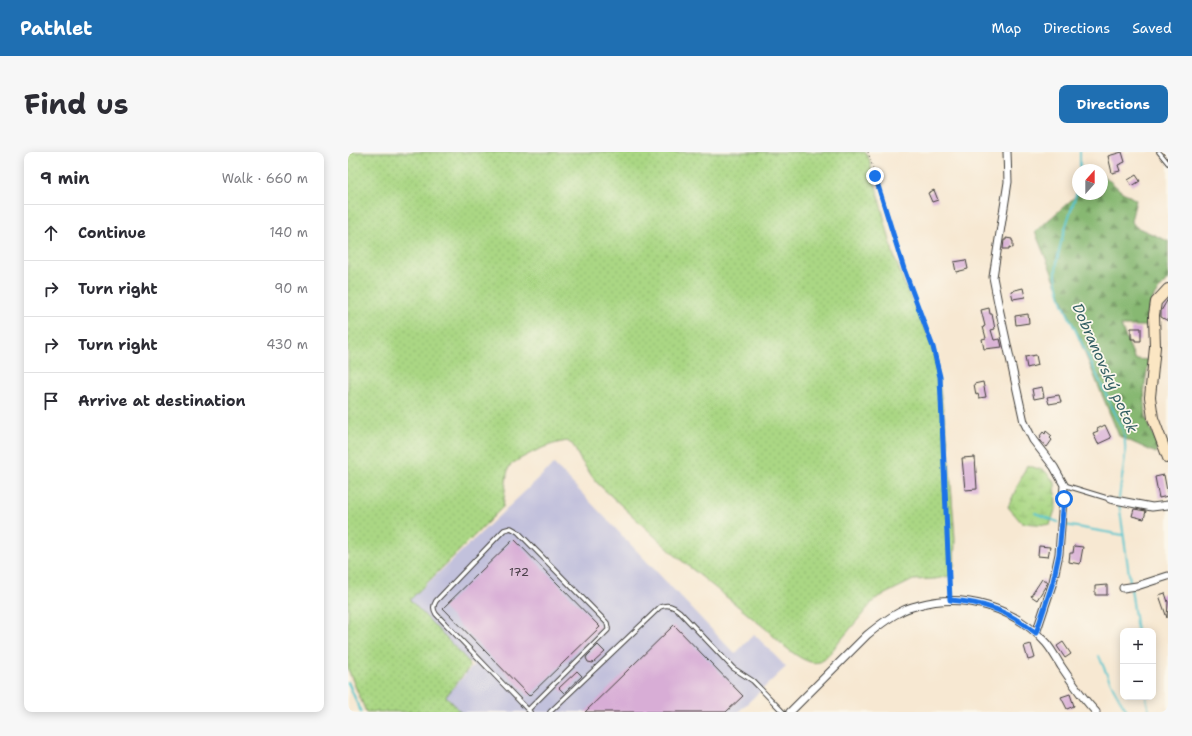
<!DOCTYPE html>
<html lang="en">
<head>
<meta charset="utf-8">
<style>
  body { margin:0; font-family:"Shantell Sans",sans-serif; background:#f7f7f7; color:#2b2b33 }
  .controls { position:absolute; right:12px; bottom:12px; display:grid; overflow:hidden; border-radius:8px; box-shadow:0 2px 10px #0003 }
  .controls button { width:36px; height:36px; display:grid; place-items:center; padding:0; border:0; border-bottom:1px solid #e1e1e2; background:#fff; color:#2b2b33; font:20px sans-serif }
  .compass { position:absolute; left:724px; top:12px; width:36px; height:36px; border-radius:50%; background:#fff; box-shadow:0 2px 10px #0003; rotate:21deg }
  .stop { position:absolute; width:12px; height:12px; margin:-9px; border:3px solid #1a73e8; border-radius:50%; background:#fff }
  .stop.end { background:#1a73e8; border-color:#fff; box-shadow:0 1px 4px #0008 }
  .list { margin:0; padding:0; list-style:none }
  h2 { display:flex; justify-content:space-between; align-items:center; height:52px; margin:0; padding:0 16px; font-size:17px }
  h2 small { font-size:13px; font-weight:400; color:#7c7c81 }
  .list li { display:grid; grid-template-columns:26px 1fr auto; gap:12px; align-items:center; box-sizing:border-box; height:56px; padding:0 16px; border-top:1px solid #e1e1e2 }
  .list b { display:block; font-size:15px; white-space:nowrap }
  .list em { font-size:13px; font-style:normal; color:#7c7c81 }
  .icon { flex:none; width:22px; height:22px; fill:none; stroke:currentColor; stroke-width:2; stroke-linecap:round; stroke-linejoin:round }
  .map { position:relative; flex:none; width:820px; height:560px; overflow:hidden; border-radius:8px }
  header { display:flex; align-items:center; gap:24px; box-sizing:border-box; height:56px; padding:0 20px; background:#1f6fb2; color:#fff }
  header strong { font-size:19px }
  nav { display:flex; gap:22px; margin-inline-start:auto; font-size:14px }
  .intro { display:flex; align-items:center; justify-content:space-between; box-sizing:border-box; height:96px; padding:0 24px }
  h1 { margin:0; font-size:28px }
  .button { padding:10px 18px; border-radius:8px; background:#1f6fb2; color:#fff; font-size:14px; font-weight:700 }
  main { display:flex; gap:24px; padding:0 24px }
  aside { flex:1; background:#fff; border-radius:8px; box-shadow:0 2px 10px #0003 }
  .map>svg:first-child { display:block }
</style>
</head>
<body>
<header>
<strong>Pathlet</strong>
<nav><a>Map</a><a>Directions</a><a>Saved</a></nav>
</header>
<div class="intro"><h1>Find us</h1><a class="button">Directions</a></div>
<main>
<aside>
<h2>9 min<small>Walk · 660 m</small></h2>
<ul class="list">
<li><svg class="icon" aria-label="ahead" viewBox="0 0 24 24"><path d="M12 20V5M6 11l6-6 6 6"/></svg><div><b>Continue</b></div><em>140 m</em></li>
<li><svg class="icon" aria-label="right" viewBox="0 0 24 24"><path d="M7 20v-9h11M14 6l5 5-5 5"/></svg><div><b>Turn right</b></div><em>90 m</em></li>
<li><svg class="icon" aria-label="right" viewBox="0 0 24 24"><path d="M7 20v-9h11M14 6l5 5-5 5"/></svg><div><b>Turn right</b></div><em>430 m</em></li>
<li><svg class="icon" aria-label="arrive" viewBox="0 0 24 24"><path d="M6 21V4h12l-3 4 3 4H6"/></svg><div><b>Arrive at destination</b></div></li>
</ul>
</aside>
<div class="map">
<svg width="820" height="560" viewBox="0 0 820 560">
  <defs>
    <pattern id="green-dots" width="8" height="8" patternUnits="userSpaceOnUse"><rect width="8" height="8" fill="#aad784"/><path d="M2 2h.1M6 6h.1" fill="none" stroke="#92b871" stroke-width="1.8" stroke-linecap="round"/></pattern>
    <pattern id="forest-firs" width="22" height="20" patternUnits="userSpaceOnUse"><rect width="22" height="20" fill="#87b872"/><path d="M5 1l3.5 6h-7zM16 11l3.5 6h-7z" fill="#6e955d"/></pattern>
    <pattern id="wetland-marsh" width="20" height="14" patternUnits="userSpaceOnUse"><rect width="20" height="14" fill="#aad784"/><path d="M1 5h8M5 5V1M11 12h8M15 12V8" fill="none" stroke="#92b871"/></pattern>
  </defs>
  <rect width="100%" height="100%" fill="#fbf7ec"/>
  <filter id="ink" filterUnits="userSpaceOnUse"><feTurbulence type="fractalNoise" baseFrequency=".025" numOctaves="2"/><feDisplacementMap in="SourceGraphic" scale="8" xChannelSelector="R" yChannelSelector="G"/><feConvolveMatrix kernelMatrix="1 2 1 2 8 2 1 2 1" color-interpolation-filters="sRGB"/></filter>
  <filter id="wash" filterUnits="userSpaceOnUse"><feTurbulence type="fractalNoise" baseFrequency=".012" numOctaves="4" result="noise"/><feDisplacementMap in="SourceGraphic" scale="16" xChannelSelector="R" yChannelSelector="G"/><feGaussianBlur stdDeviation="0.9" result="paint"/><feColorMatrix in="noise" values="0 0 0 0 0 0 0 0 0 0 0 0 0 0 0 0 0 1.4 0 .05"/><feComposite in="paint" operator="in"/></filter>
  <g filter="url(#wash)">
    <rect width="100%" height="100%" fill="#f7e8d2"/>
    <path fill="#c2c1dc" d="M206,312L387,502L406,482L438,515L390,560H113L98,544L125,514L62,448Z"/>
    <path fill="url(#green-dots)" stroke="#637a50" d="M0,0H517L521,7L545,101L558,136L582,188L587,204L600,292L607,387L606,414L602,424L587,427L565,428L527,447L477,507C475,508 473,510 471,510C456,515 428,487 418,477L328,404L248,330L232,307L225,293L219,289C199,292 182,301 165,311L161,315L159,322L155,355L62,448L120,509L121,516L98,544L113,560H18L0,517Z"/>
    <path fill="url(#forest-firs)" stroke="#526a47" d="M754,22L773,39L788,48L783,69L788,75L820,89V127C803,147 801,148 799,174H773L787,207L801,208L796,237L798,266L811,295L808,301L771,284L687,80L730,42H754Z"/>
    <path fill="url(#wetland-marsh)" stroke="#637a50" d="M679,313L697,319L707,330L708,355L702,373L674,371L660,355Z"/>
    <g fill="none" stroke-linecap="round" stroke-linejoin="round">
      <path stroke="#59c6cf" stroke-width="2" d="M732,0V18
        M730,36C722,64 708,96 708,124C709,134 712,143 715,152L775,278C781,301 773,324 771,347
        M771,351L789,479
        M687,361L710,370
        M717,373L775,383
        M751,504C759,524 767,542 780,560
        M0,530L13,560
        M798,545L801,560"/>
    </g>
    <g id="blocks">
      <path fill="#d8add6" d="M774,0L777,10L770,13L772,19L764,21L760,4Z
        M788,23L792,29L784,34L780,28Z
        M586,38L590,48L584,50L580,41Z
        M658,86L664,87V89H665V96L661,95V97H655L656,88H658Z
        M618,108L620,117L608,120L606,110Z
        M675,136L677,145L665,147L663,139Z
        M820,147V169L813,165V159Z
        M641,156L642,162H644L647,177L643,178L646,188L652,187L654,195L636,197L634,187L638,186L635,175L637,174L633,158Z
        M680,162L681,171L668,173L667,164Z
        M783,176H793V189H787V187H783Z
        M688,203L690,213L679,216L677,205Z
        M635,230L638,245L631,246L630,242L628,243L626,232Z
        M694,235L696,245L686,247L684,237Z
        M711,243L713,250L701,252L699,245Z
        M757,273L763,286L750,292L745,281L750,279L749,277Z
        M698,279L704,284L702,286L704,288L699,295L691,288L693,286L692,284L695,280L697,282Z
        M627,305L629,337L617,338L614,306Z
        M816,323L820,344L811,346L807,325Z
        M786,357L798,359L796,367L784,364Z
        M166,387L252,475L181,544L95,456Z
        M691,394L702,395L700,405L690,404Z
        M726,394L735,395L732,412L721,410L722,401H725Z
        M694,427L700,430L689,448L683,444Z
        M759,433V443H747V434Z
        M817,441L820,450L819,466L811,443Z
        M326,473L395,544L378,560H237Z
        M715,490L723,502L717,506L709,494Z
        M683,492L687,506L680,508L676,494Z
        M250,493L257,500L245,511L240,510L238,506L239,504Z
        M229,519L234,524L216,541L211,536Z
        M722,542L726,554L719,557L713,545Z"/>
    </g>
  </g>
  <g filter="url(#ink)">
    <use href="#blocks" fill-opacity="0" stroke="#3d3b37" stroke-width="1"/>
    <g fill="none" stroke-linecap="round" stroke-linejoin="round">
      <defs>
        <path id="lane" d="M811,0L820,11
          M716,333L762,347
          M180,558L260,478V476L259,471L170,380L163,376L156,378L88,449C85,454 85,457 88,462L182,560
          M202,560L312,455C320,452 325,454 331,459L385,516L405,529L435,560"/>
        <path id="street" d="M659,0L660,30L645,125L651,156L676,270L685,288L706,315L716,333L711,402L705,430L688,481
          M762,347L804,355L820,353
          M775,436L789,434L820,424
          M442,560L519,483C530,474 541,465 554,459C559,456 565,455 571,453C616,440 667,456 698,491C704,498 708,506 713,514C724,530 734,546 748,560"/>
        <path id="secondary" d="M820,137L808,150L806,163L807,195L802,245L805,266L820,306"/>
      </defs>
      <use href="#lane" stroke="#3d3b37" stroke-width="5.5"/>
      <use href="#street" stroke="#3d3b37" stroke-width="9"/>
      <use href="#secondary" stroke="#3d3b37" stroke-width="12"/>
      <path stroke="#3d3b37" stroke-width="1" stroke-dasharray="1 3" stroke-linecap="butt" d="M520,0L556,117L585,195L592,225L602,442"/>
      <use href="#lane" stroke="#fff" stroke-width="3.5"/>
      <use href="#street" stroke="#fff" stroke-width="7"/>
      <use href="#secondary" stroke="#fbe6c3" stroke-width="10"/>
    </g>
  </g>
  <g fill="none" stroke-linecap="round" stroke-linejoin="round" filter="url(#ink)">
    <path stroke="#1a73e8" stroke-width="5" d="M527,24L556,117L585,195L592,225L602,448C636,450 662,460 688,481L705,430L711,402L716,347"/>
  </g>
  <g text-anchor="middle" dominant-baseline="central" stroke-width="3.5" stroke-linejoin="round" paint-order="stroke">
    <g font-size="12" fill="#4b404a">
      <text x="171" y="420">172</text>
    </g>
    <g font-size="15" font-style="italic" fill="#346064" stroke="#fbf7ec">
      <text transform="translate(757 216) rotate(66)">Dobranovský potok</text>
    </g>
  </g>
</svg>
<div class="controls">
<button>+</button>
<button>−</button>
</div>
<svg class="compass" viewBox="-18 -18 36 36"><path d="M0-13l5 13h-10z" fill="#e53935"/><path d="M0 13l5-13h-10z" fill="#7c7c81"/></svg>
<div class="stop" style="left:716px;top:347px"></div>
<div class="stop end" style="left:527px;top:24px"></div>
</div>
</main>
</body>
</html>
